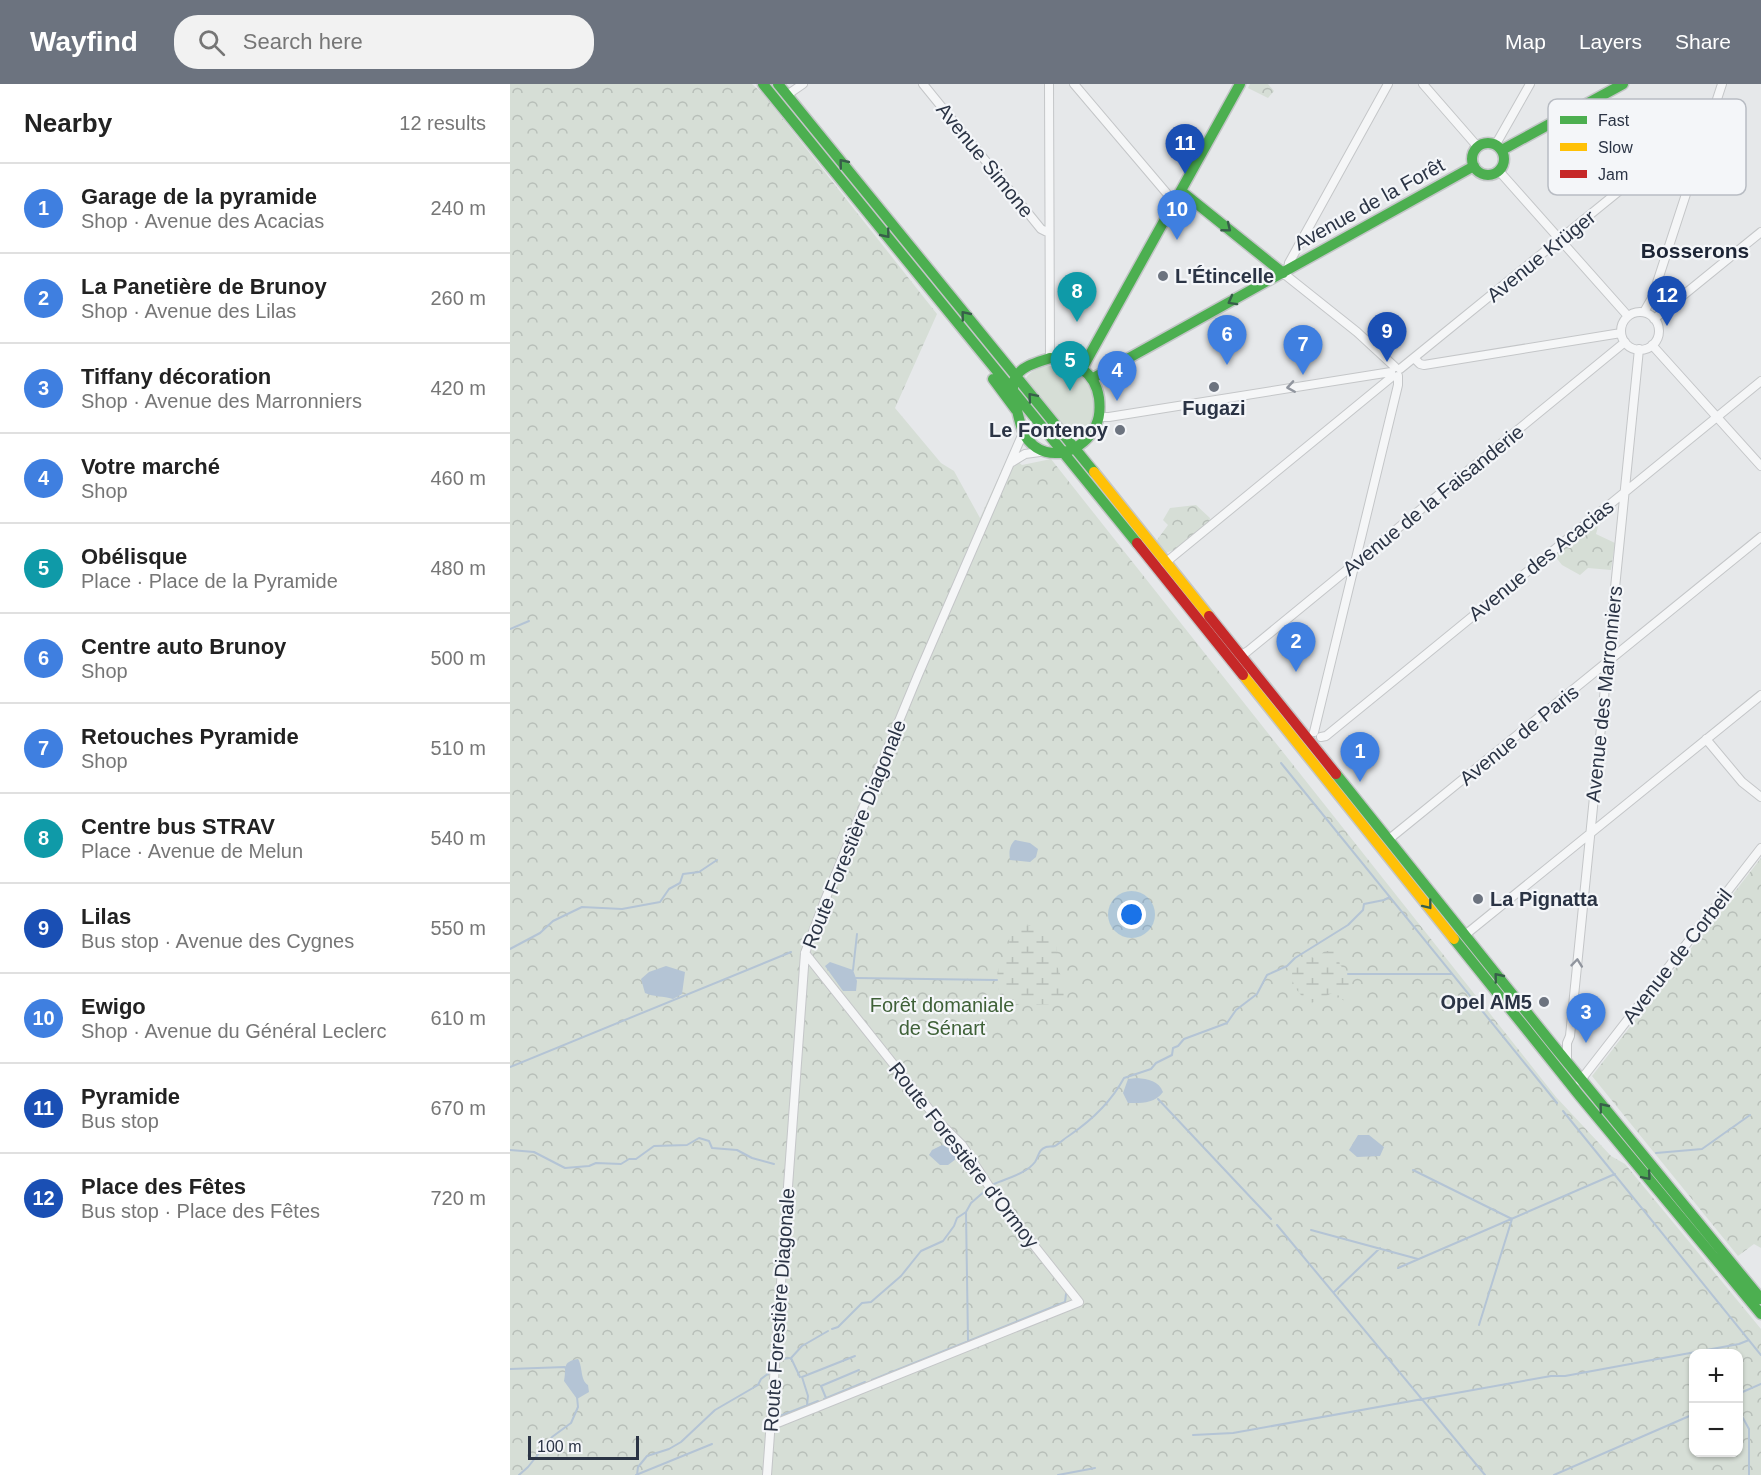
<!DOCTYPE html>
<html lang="en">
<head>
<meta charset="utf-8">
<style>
  body { margin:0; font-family:Helvetica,sans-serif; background:#f2f2f2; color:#222 }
  .controls { position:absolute; right:18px; bottom:18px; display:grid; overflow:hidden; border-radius:12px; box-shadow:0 2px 4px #0004 }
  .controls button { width:54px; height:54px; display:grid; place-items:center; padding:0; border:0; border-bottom:2px solid #e0e0e0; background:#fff; color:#222; font:30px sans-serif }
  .scale { position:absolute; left:18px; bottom:15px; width:111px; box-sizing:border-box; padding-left:6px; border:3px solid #2b3445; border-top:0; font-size:16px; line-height:21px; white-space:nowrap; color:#2b3445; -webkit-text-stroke:4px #f4f6f9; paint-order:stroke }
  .you { position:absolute; left:622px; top:831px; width:21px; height:21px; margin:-15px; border:4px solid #fff; border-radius:50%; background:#1a73e8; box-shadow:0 0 0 9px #1a73e833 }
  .badge { display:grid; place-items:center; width:39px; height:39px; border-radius:50%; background:#6c737f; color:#fff; font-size:20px; font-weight:700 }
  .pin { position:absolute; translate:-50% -50px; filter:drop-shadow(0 2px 3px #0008) }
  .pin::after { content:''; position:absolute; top:32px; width:21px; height:18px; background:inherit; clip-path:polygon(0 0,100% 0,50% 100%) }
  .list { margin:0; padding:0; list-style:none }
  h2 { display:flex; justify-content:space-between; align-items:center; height:78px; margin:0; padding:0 24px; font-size:26px }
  h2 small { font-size:20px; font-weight:400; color:#767676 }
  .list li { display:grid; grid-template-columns:39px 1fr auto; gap:18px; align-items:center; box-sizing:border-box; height:90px; padding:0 24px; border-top:2px solid #e0e0e0 }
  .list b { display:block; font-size:22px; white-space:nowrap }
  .list p { margin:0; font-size:20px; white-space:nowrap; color:#767676 }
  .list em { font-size:20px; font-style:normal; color:#767676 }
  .icon { flex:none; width:33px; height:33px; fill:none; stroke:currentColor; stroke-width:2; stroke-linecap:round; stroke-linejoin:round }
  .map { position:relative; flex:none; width:1251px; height:1391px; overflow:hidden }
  header { display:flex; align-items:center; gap:36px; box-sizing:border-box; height:84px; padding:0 30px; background:#6c737f; color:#fff }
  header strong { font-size:28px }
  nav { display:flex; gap:33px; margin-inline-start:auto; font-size:21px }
  .search { width:420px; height:54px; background:#f2f2f2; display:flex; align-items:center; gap:15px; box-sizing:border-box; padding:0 21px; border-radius:24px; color:#767676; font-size:22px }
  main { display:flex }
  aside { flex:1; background:#fff }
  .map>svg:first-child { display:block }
</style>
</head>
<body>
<header>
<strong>Wayfind</strong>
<div class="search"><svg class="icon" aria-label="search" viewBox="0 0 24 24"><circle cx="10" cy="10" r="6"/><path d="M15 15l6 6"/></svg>Search here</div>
<nav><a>Map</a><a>Layers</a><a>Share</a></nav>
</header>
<main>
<aside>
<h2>Nearby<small>12 results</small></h2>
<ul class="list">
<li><span class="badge" style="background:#3f7fe0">1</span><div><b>Garage de la pyramide</b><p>Shop · Avenue des Acacias</p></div><em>240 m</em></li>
<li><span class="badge" style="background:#3f7fe0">2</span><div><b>La Panetière de Brunoy</b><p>Shop · Avenue des Lilas</p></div><em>260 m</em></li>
<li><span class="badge" style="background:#3f7fe0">3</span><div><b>Tiffany décoration</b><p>Shop · Avenue des Marronniers</p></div><em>420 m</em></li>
<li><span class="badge" style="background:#3f7fe0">4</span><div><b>Votre marché</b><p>Shop</p></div><em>460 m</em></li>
<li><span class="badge" style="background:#0f9aa8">5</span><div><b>Obélisque</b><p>Place · Place de la Pyramide</p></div><em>480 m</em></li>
<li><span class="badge" style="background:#3f7fe0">6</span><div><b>Centre auto Brunoy</b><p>Shop</p></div><em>500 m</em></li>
<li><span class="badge" style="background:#3f7fe0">7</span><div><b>Retouches Pyramide</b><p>Shop</p></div><em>510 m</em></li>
<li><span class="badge" style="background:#0f9aa8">8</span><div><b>Centre bus STRAV</b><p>Place · Avenue de Melun</p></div><em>540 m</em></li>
<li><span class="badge" style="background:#1a4fb4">9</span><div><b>Lilas</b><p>Bus stop · Avenue des Cygnes</p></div><em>550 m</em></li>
<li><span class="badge" style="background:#3f7fe0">10</span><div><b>Ewigo</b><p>Shop · Avenue du Général Leclerc</p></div><em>610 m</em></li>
<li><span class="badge" style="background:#1a4fb4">11</span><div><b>Pyramide</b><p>Bus stop</p></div><em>670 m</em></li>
<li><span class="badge" style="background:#1a4fb4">12</span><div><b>Place des Fêtes</b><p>Bus stop · Place des Fêtes</p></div><em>720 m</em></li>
</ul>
</aside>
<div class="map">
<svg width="1251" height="1391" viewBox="0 0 1251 1391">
  <defs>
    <pattern id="forest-crowns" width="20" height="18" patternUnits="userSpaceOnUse" patternTransform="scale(1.5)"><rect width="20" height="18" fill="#d6ded6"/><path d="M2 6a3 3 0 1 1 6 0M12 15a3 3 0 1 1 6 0" fill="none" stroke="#b8bfb9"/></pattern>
    <pattern id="wetland-marsh" width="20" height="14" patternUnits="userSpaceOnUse" patternTransform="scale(1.5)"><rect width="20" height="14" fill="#d6ded6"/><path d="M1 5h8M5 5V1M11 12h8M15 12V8" fill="none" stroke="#b8bfb9"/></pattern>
  </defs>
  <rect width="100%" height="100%" fill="#e6e8ea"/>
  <path fill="url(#forest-crowns)" fill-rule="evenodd" d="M0,0H242L253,10L427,230L385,324L431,379L444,387L470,434L499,370L512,381L541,375L1046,1013L1101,1072L1115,1080L1251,1245V1391H0ZM1184,1270H1228V1368H1184ZM261,1329L274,1338L272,1341L254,1348L253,1342Z
    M740,0H758L764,7L758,14L738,4Z
    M686,421L700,434C698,454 673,463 656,469L648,462L647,456L658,441L653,436L660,424Z
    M1086,436L1089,439L1086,450L1105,459L1101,486L1078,484L1070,491L1052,481L1044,471Z
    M1251,774V1164L1244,1160L1228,1172L1082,992Z"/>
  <path fill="url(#wetland-marsh)" d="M511,840L534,844L546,852L547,882L556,905L552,920L507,921L495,924C490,909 483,896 490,881C492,875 498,870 499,863C500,850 496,848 511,840Z
    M815,867H827L830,881C840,890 842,902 840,916L835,918L825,908C816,911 809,918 800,919C782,906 773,886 795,871L807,875L811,874V870Z"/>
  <path fill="#d6ded6" d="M540,282C583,283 599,326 569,356H564L515,296C520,286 530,283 540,282Z"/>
  <path fill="#b4c4d5" d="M505,756L520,759L528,765L526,773L520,778L500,776C499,768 499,762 505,756Z
    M320,878L343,886L347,897L346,907H333L315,882Z
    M156,882L175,888L172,910L163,915C153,912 144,913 135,909L131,895L139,888Z
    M627,994C638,995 649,997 653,1008C644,1020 632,1019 618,1019L613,1009L618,995Z
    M848,1051H859L874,1063L870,1072L847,1073L839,1066Z
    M432,1061C439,1063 446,1067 446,1075L438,1081H430L419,1071L422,1066Z
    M68,1275C73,1283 70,1296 78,1301L79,1308L67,1315L54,1297C57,1284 51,1278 68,1275Z"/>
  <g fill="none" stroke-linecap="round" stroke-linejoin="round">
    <path stroke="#b4c4d5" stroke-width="2" d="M0,545L19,537
      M771,679L1047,1019
      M0,865L30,849L43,837L72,823L112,825L150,818L159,805L170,799L173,790L189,788L207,776
      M343,886L347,850
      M838,890H942
      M346,894L487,896
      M0,983L281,868
      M648,1015L761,1135
      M1053,1027L1251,1271
      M0,1066L24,1068L55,1084L79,1082L86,1079L111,1080L119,1075H126L144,1062L177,1061L189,1054L199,1057L202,1064L227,1066L242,1074L264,1080
      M1146,1069L1192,1065L1240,1031
      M903,1086L1002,1135L969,1241
      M484,1100C497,1094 516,1090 525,1078C529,1072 528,1066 536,1063C538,1062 542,1063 545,1062C550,1059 555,1054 560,1051C582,1036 601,1018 614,994L641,985L646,979L662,971L663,964L668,962L674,955L717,939L726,926L747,910L757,891L777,882L785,874L838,841L853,826L854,820L874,816L880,813
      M456,1128L458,1257
      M767,1141L975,1391
      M801,1146L908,1175
      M888,1184L1105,1090
      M824,1208L870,1164
      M322,1245L328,1243L352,1219L361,1218L391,1192L411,1167L433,1157L444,1142L447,1134L456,1128L461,1119L476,1106
      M281,1274L290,1293
      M272,1275L281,1274L292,1262L318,1247
      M0,1285L55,1283L56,1285
      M362,1296L555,1218L556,1210
      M1228,1310L1251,1300
      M316,1314L311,1302L349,1286
      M314,1315L355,1298
      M297,1321L298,1312L292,1293L345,1272
      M1228,1325L1239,1345V1391
      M270,1332L308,1317
      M683,1351L723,1349L1041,1292H1055L1229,1260L1239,1256
      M9,1391L18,1383L42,1353L61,1339L68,1323L67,1313
      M126,1391L202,1360
      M127,1391L128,1383L137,1372L159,1365L171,1358L205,1326L248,1301L251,1295L259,1289
      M548,1391L585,1384
      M1044,1391L1184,1330"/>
    <defs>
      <path id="street" d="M413,0L531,145L539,149
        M539,0L540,274
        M564,0L665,119
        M913,0L967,62
        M277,11L293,0
        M986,60L1020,0
        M989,87L1117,231
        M778,185L779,179L878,0
        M773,189L847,248L885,283
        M1134,228L1142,214L1212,0
        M1111 247a19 19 0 1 1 38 0a19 19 0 1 1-38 0Z
        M1144,235L1251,148
        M1142,261L1251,382
        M905,275L910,280L914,281L1111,249
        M890,285L1199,34
        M589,333H599L881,288
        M502,378L515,370L530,368
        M655,479L883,292
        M730,572L738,567L1115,258
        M804,648L888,301V292
        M811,653L816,652L1251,297
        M1196,655L1232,698L1251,713
        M878,756L1251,453
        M955,851L1251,611
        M1057,977V959L1060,952L1129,265
        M1070,997L1251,764
        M260,1342L569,1218L488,1116L452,1061L431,1040L295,869
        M257,1391L295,869L315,816L408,591L513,349"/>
      <path id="fast" d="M253,0L627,459
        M268,0L584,388
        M962 75a16 16 0 1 1 32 0a16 16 0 1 1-32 0Z
        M992,66L1113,0
        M671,107L773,189
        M540,274C565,278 585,287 589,314C590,323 590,333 586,341C575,367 539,381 518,356C511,347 509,334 506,322C504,311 500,300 507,291C514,281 529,278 540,274Z
        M573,283L730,0
        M583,294L964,82
        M483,295L506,326
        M826,690L1043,961L1251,1215
        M944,855L1069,1011L1251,1230"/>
      <path id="slow" d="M584,388L699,532
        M733,591L944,855"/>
      <path id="jam" d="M627,459L733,591
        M699,532L826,690"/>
    </defs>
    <use href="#street" stroke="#c4c6c8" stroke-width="10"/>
    <use href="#fast" stroke="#c4c6c8" stroke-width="13"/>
    <use href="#slow" stroke="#c4c6c8" stroke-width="13"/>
    <use href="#jam" stroke="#c4c6c8" stroke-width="13"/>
    <use href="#street" stroke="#f5f6f7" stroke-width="8"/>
    <use href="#fast" stroke="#4caf50" stroke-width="10"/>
    <use href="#slow" stroke="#ffc107" stroke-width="10"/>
    <use href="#jam" stroke="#c62828" stroke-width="10"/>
  </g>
  <defs><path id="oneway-chevron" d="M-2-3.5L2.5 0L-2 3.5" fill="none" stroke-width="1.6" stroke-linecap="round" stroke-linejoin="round" transform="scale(1.5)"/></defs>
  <g stroke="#375f49">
    <use href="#oneway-chevron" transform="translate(333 79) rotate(-129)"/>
    <use href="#oneway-chevron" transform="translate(717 144) rotate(39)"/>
    <use href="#oneway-chevron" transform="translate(376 150) rotate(51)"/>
    <use href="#oneway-chevron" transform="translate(722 217) rotate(151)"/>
    <use href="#oneway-chevron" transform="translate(455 231) rotate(-129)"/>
    <use href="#oneway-chevron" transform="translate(522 313) rotate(-130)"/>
    <use href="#oneway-chevron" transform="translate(918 821) rotate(52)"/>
    <use href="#oneway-chevron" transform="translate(988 893) rotate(-129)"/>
    <use href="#oneway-chevron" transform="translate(1093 1023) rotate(-129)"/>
    <use href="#oneway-chevron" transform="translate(1137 1092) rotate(50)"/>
  </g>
  <g stroke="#90959e">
    <use href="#oneway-chevron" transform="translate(781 303) rotate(171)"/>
    <use href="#oneway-chevron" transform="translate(1067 879) rotate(-84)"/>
  </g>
  <g fill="#6c737f" stroke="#f4f6f9" stroke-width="2">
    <circle cx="653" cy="192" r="6"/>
    <circle cx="704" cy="303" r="6"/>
    <circle cx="610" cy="346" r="6"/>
    <circle cx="968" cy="815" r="6"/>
    <circle cx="1034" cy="918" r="6"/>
  </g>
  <g text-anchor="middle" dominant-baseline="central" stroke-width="4.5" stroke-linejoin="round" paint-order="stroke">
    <g font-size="20" fill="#2b3445" stroke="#f4f6f9">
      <text transform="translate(475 76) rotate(51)">Avenue Simone</text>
      <text transform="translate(859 120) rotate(-29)">Avenue de la Forêt</text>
      <text transform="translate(1031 172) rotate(-39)">Avenue Krüger</text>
      <text transform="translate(923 416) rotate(-39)">Avenue de la Faisanderie</text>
      <text transform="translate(1031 476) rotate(-39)">Avenue des Acacias</text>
      <text transform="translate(1094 610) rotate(-84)">Avenue des Marronniers</text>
      <text transform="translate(1009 651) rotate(-39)">Avenue de Paris</text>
      <text transform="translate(344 750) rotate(-68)">Route Forestière Diagonale</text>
      <text transform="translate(1167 872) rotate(-52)">Avenue de Corbeil</text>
      <text transform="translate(454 1071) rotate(52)">Route Forestière d'Ormoy</text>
      <text transform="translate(269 1226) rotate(-86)">Route Forestière Diagonale</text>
    </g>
    <g font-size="20" font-weight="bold" fill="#2b3445" stroke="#f4f6f9" text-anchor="start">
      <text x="665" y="192">L'Étincelle</text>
      <text x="704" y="324" text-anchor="middle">Fugazi</text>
      <text x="598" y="346" text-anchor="end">Le Fontenoy</text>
      <text x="980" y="815">La Pignatta</text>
      <text x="1022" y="918" text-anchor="end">Opel AM5</text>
    </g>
    <g font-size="20" fill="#3f6138" stroke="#f4f6f9">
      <text x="432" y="921">Forêt domaniale<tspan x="432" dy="23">de Sénart</tspan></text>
    </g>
    <g font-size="21" font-weight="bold" fill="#1d2536" stroke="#f4f6f9">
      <text x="1185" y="166">Bosserons</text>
    </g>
  </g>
  <rect x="1038" y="15" width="198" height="96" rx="9" fill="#f4f6f9" stroke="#b8bcc3" stroke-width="1.5"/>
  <rect x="1050" y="32" width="27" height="8" fill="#4caf50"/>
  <rect x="1050" y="59" width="27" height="8" fill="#ffc107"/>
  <rect x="1050" y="86" width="27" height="8" fill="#c62828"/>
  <g font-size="16" fill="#2b3445">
    <text x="1088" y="42">Fast</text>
    <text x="1088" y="69">Slow</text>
    <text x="1088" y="96">Jam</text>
  </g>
</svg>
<div class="controls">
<button>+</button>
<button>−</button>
</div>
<div class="scale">100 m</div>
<div class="you"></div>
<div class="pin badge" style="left:850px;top:698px;background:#3f7fe0">1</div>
<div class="pin badge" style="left:786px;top:588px;background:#3f7fe0">2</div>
<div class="pin badge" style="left:1076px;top:959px;background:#3f7fe0">3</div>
<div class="pin badge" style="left:607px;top:317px;background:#3f7fe0">4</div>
<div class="pin badge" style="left:560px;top:307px;background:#0f9aa8">5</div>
<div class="pin badge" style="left:717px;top:281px;background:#3f7fe0">6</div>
<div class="pin badge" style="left:793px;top:291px;background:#3f7fe0">7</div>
<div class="pin badge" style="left:567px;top:238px;background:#0f9aa8">8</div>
<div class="pin badge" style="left:877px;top:278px;background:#1a4fb4">9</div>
<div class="pin badge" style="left:667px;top:156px;background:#3f7fe0">10</div>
<div class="pin badge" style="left:675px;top:90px;background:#1a4fb4">11</div>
<div class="pin badge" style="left:1157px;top:242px;background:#1a4fb4">12</div>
</div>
</main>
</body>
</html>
